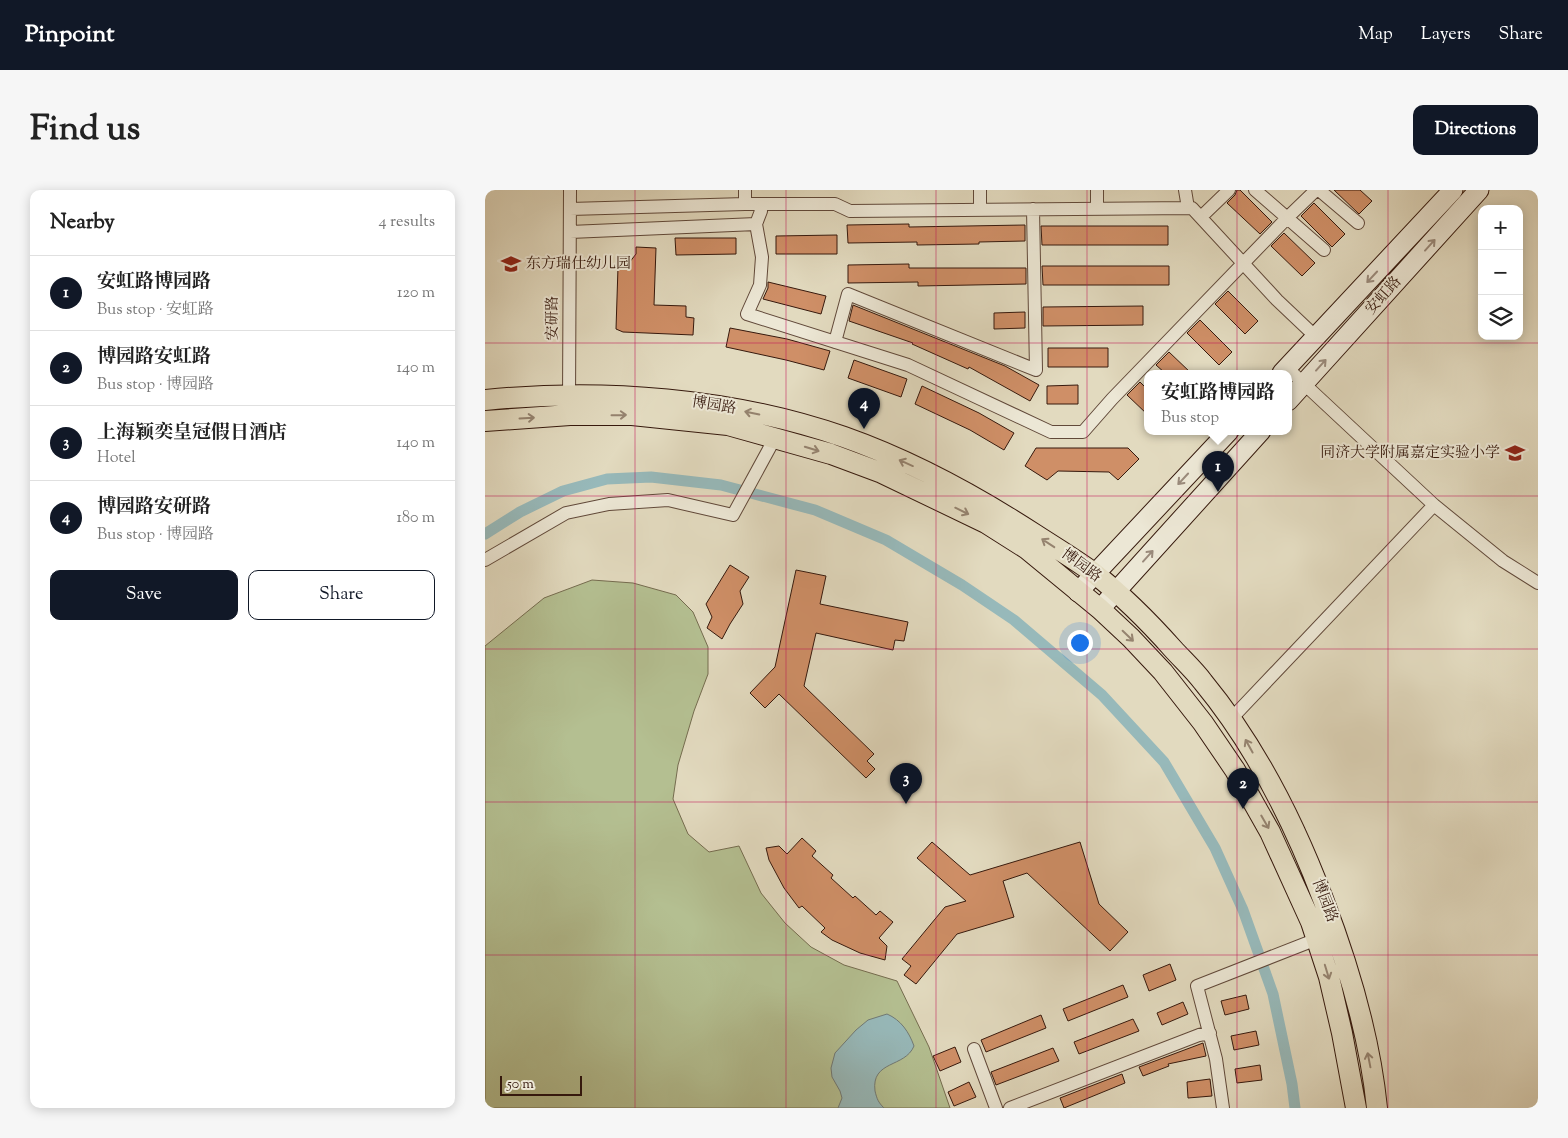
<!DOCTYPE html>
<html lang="en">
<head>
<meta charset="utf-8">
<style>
  body { margin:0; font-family:"Sorts Mill Goudy","Noto Serif SC",serif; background:#f6f6f6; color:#222 }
  .controls { position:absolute; right:15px; top:15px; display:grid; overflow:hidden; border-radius:10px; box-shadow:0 2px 12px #0003 }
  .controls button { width:45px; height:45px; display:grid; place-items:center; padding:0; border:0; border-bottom:1px solid #e0e0e0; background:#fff; color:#222; font:25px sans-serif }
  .scale { position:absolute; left:15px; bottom:12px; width:82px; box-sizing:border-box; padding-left:5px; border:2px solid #36190d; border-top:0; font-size:14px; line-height:18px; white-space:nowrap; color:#36190d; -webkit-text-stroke:4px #ece7d5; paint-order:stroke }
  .you { position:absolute; left:594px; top:452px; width:18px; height:18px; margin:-12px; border:4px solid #fff; border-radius:50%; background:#1a73e8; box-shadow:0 0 0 8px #1a73e833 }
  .badge { display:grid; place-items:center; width:32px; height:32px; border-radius:50%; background:#111827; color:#fff; font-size:16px; font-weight:700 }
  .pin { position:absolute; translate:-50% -41px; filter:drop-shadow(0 1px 2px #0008) }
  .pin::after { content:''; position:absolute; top:26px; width:18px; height:15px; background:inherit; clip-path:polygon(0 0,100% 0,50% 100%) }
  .popup { position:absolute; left:659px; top:180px; width:148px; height:65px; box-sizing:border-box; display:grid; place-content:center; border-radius:10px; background:#fff; filter:drop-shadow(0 1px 4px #0005); font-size:16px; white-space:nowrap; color:#767676 }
  .popup b { font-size:19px; color:#222 }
  .popup::after { content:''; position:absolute; left:50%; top:100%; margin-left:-10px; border:10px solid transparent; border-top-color:#fff }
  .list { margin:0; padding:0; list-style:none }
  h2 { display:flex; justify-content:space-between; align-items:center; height:65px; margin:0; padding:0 20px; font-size:21px }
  h2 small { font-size:16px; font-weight:400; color:#767676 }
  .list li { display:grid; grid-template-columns:32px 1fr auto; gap:15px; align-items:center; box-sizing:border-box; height:75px; padding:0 20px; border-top:1px solid #e0e0e0 }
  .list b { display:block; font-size:19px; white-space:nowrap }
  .list p { margin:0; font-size:16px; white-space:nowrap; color:#767676 }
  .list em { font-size:16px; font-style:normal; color:#767676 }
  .actions { display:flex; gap:10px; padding:15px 20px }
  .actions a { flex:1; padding:11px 0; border:1px solid #111827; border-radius:10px; text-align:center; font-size:18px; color:#111827 }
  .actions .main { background:#111827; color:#fff }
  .icon { flex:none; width:28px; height:28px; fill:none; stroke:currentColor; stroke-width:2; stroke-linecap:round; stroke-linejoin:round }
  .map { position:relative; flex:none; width:1053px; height:918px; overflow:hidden; border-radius:10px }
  header { display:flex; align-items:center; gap:30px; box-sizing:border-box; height:70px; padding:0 25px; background:#111827; color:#fff }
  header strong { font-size:24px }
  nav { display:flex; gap:28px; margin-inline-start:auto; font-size:18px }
  .intro { display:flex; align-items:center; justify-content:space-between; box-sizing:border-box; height:120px; padding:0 30px }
  h1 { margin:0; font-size:35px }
  .button { padding:12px 22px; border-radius:10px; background:#111827; color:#fff; font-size:18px; font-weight:700 }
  main { display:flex; gap:30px; padding:0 30px }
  aside { flex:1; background:#fff; border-radius:10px; box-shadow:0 2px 12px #0003 }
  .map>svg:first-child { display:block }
</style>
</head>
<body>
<header>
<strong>Pinpoint</strong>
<nav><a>Map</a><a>Layers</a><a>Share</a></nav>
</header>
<div class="intro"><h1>Find us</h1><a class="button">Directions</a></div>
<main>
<aside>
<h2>Nearby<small>4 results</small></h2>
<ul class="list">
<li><span class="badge">1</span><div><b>安虹路博园路</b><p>Bus stop · 安虹路</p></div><em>120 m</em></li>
<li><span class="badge">2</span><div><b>博园路安虹路</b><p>Bus stop · 博园路</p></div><em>140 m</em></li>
<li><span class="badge">3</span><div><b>上海颖奕皇冠假日酒店</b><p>Hotel</p></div><em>140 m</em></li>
<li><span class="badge">4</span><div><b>博园路安研路</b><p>Bus stop · 博园路</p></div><em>180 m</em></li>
</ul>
<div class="actions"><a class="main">Save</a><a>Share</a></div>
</aside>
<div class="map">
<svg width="1053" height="918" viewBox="0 0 1053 918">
  <rect width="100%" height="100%" fill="#e2dabf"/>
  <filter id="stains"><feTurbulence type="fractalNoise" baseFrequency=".004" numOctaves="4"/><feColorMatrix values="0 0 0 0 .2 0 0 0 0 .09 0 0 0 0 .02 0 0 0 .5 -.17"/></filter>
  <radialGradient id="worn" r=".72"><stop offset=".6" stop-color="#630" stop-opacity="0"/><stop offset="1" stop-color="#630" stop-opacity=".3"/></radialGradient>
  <path fill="#b4bf91" stroke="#756c4f" d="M107,390L148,393L191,405L208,422L223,457V484L209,521L193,575L188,609L203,644L224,662L254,656L276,703L300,733L326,757L359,775L412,791L444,857L465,918H0V456L59,408Z"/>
  <path fill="#97b9ba" stroke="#707975" d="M402,824C416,830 424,842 429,856C420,878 386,870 390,901C392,909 393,912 399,918H353L357,908L355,901L347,887L346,878L350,863L371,840L383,830Z"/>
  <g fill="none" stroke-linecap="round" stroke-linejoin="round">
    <path stroke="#97b9ba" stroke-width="11" d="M0,344L35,322L78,301L122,289L166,287L236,295L330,320L401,350L477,395L529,430L617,505L679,572L730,658L758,720L788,804L807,894L810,918"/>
  </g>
  <path fill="#cf8f67" stroke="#36190d" d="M752,0H755L787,32L775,44L742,13L750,5Z
    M849,0H875L887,11L874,24Z
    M829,13L860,44L847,57L816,26Z
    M424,34V37L540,35V51L494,52V54L432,55V52L363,53L362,35Z
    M556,36H683V55H557Z
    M799,43L830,73L817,86L786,56Z
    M352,45V64H291V46Z
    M190,48H251V64L191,65Z
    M151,57L171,58L169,115L201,116V127L209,128L208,145L138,142L131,139L133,77L140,78L151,64Z
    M424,74V78H541V94L433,96V92L363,93V75Z
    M557,76H684V95H558Z
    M283,92L341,106L336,124L278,109L283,98Z
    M743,101L773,131L760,144L730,114Z
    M368,115L520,176L554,195L545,211L484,177L483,179L427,154L428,153L364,131Z
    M658,116V135L558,136V117Z
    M540,122V138L509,139V123Z
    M715,130L747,162L734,175L702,143Z
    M245,138L302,149L345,161L339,180L301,170L241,157Z
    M563,158H623V177H563Z
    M684,162L706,183H680L671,175Z
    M369,170L422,189L416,207L363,188Z
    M655,192L663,200V225L642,205Z
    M593,195V214H562V196Z
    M437,196L494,223L529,243L519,260L485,240L430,214Z
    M551,258H643L654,269L633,290L624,282L573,281L562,290L540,276Z
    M245,375L264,387L255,401L258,414L245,434L237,449L222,438L227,427L221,414Z
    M311,380L341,386L335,414L423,432L419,451L410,450L408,460L331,443L319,496L389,564L382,571L390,579L381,588L294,504L280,518L265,503L290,477Z
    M317,648L331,661L327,666L348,685L346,688L368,708L370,706L391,725L395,721L408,732L394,748L402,756L400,770L375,763L347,750L336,742L340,738L317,716L314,718L299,698L284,670L281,658L294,656L302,664Z
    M447,652L485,685L595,652L614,714L643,742L625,761L542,683L518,691L529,727L472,744L431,794L419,785L426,776L417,769L460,717L481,711L432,668Z
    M685,774L691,790L664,801L658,785Z
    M638,795L643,807L583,831L578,819Z
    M761,805L764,819L740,825L736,811Z
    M698,812L703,824L677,835L672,823Z
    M556,825L561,838L501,862L496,850Z
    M648,829L654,841L594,864L589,852Z
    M771,841L774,855L749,860L746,846Z
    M718,853L721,866L683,874L684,876L658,886L654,877Z
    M470,857L476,872L455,881L448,866Z
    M568,858L574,871L511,895L506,882Z
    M775,875L777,890L752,893L750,879Z
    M637,884L640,893L579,918L575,908Z
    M725,889L727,906L703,908L702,892Z
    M484,892L491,907L469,916L463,902Z"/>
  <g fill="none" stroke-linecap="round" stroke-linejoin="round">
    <defs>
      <path id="street" d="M700,0L703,18
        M770,0L839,60
        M834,0L873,33
        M260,14V0
        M85,19L260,14H350L365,21L707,18L792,110L831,147
        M612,19V0
        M495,20V0
        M716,27L744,0
        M271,34L277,67L275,95L262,124L423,175L566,242H598L627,209L802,28L831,0
        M85,42L271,34L276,21L274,14
        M350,152L363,104L551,180L548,19
        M802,178L949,315L1018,371L1053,393
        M84,212L85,0
        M0,370L81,323L124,314L183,310L248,325L290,248
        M746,529L949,315
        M489,859L511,918
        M525,918L714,845L725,843
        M738,918L731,869L712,796L832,749"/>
      <path id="secondary" d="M797,183L968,0
        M803,211L994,0
        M593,402L744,241
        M615,419L776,241"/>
      <path id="primary" d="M0,210C118,198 247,208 359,247C427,271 491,306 551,345C571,358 591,370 610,384C638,406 664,432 688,459C698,470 709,480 718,492C770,555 809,632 838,709C863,774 885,848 892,918
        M0,231L85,225H147L243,235L346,264L397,283L501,333L542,359L615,419L646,448L678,482L718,533L750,580L785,642L826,732L844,787L857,843L871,918"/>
    </defs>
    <use href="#street" stroke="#61493a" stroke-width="14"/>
    <use href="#secondary" stroke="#36190d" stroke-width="21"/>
    <use href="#primary" stroke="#36190d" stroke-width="22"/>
    <use href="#street" stroke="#ece7d5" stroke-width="12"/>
    <use href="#secondary" stroke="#ece7d5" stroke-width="19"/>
    <use href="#primary" stroke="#e2dabf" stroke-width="20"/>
  </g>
  <defs><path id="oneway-shaft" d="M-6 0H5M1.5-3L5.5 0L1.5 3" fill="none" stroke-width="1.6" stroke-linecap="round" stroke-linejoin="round" transform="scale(1.25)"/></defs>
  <g stroke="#9a8a7b">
    <use href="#oneway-shaft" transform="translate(945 55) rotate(-48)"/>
    <use href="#oneway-shaft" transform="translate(887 87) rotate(133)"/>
    <use href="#oneway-shaft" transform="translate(836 175) rotate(-48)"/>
    <use href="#oneway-shaft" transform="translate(698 289) rotate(133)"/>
    <use href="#oneway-shaft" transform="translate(663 366) rotate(-48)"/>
  </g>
  <g stroke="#95836f">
    <use href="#oneway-shaft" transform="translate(267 223) rotate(-168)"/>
    <use href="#oneway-shaft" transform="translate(134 225) rotate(-1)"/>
    <use href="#oneway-shaft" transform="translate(42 228) rotate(-3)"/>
    <use href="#oneway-shaft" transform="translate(327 259) rotate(17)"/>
    <use href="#oneway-shaft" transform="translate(421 273) rotate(-156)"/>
    <use href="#oneway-shaft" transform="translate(477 321) rotate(26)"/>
    <use href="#oneway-shaft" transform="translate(563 353) rotate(-147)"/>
    <use href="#oneway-shaft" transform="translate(643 446) rotate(44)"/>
    <use href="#oneway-shaft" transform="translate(764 556) rotate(-119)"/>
    <use href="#oneway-shaft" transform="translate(780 632) rotate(60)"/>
    <use href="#oneway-shaft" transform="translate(842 782) rotate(73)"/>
    <use href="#oneway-shaft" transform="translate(884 870) rotate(-101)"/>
  </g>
  <path fill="none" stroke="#c2185b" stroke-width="1" stroke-opacity="0.55" d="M150,0V918M301,0V918M451,0V918M602,0V918M752,0V918M903,0V918M0,153H1053M0,306H1053M0,459H1053M0,612H1053M0,765H1053"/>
  <defs>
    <symbol id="school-bare" viewBox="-9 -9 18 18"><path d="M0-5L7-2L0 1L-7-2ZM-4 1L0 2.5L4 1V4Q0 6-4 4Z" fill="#8f2418" stroke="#ece7d5" stroke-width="2.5" paint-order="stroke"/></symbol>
  </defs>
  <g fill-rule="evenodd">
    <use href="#school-bare" x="12" y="60" width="28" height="28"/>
    <use href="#school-bare" x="1016" y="249" width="28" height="28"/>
  </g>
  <g text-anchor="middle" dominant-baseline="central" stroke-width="4" stroke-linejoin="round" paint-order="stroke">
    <g font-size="15" fill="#36190d" stroke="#ece7d5" text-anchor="start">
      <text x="41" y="74">东方瑞仕幼儿园</text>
      <text x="1015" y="263" text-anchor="end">同济大学附属嘉定实验小学</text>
    </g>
    <g font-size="15" fill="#36190d" stroke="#ece7d5">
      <text transform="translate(899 106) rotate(-48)">安虹路</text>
      <text transform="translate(68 128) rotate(-90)">安研路</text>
      <text transform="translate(229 216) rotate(9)">博园路</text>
      <text transform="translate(596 376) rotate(36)">博园路</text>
      <text transform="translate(839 711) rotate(69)">博园路</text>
    </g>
  </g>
  <rect width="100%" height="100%" filter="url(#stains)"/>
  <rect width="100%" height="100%" fill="url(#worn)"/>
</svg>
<div class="controls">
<button>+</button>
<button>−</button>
<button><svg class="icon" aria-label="layers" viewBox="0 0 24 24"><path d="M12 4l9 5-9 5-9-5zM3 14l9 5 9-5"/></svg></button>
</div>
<div class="scale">50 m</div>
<div class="you"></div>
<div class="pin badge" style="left:733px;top:302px">1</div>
<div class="popup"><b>安虹路博园路</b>Bus stop</div>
<div class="pin badge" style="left:758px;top:619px">2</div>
<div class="pin badge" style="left:421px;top:614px">3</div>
<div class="pin badge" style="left:379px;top:239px">4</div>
</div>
</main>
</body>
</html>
